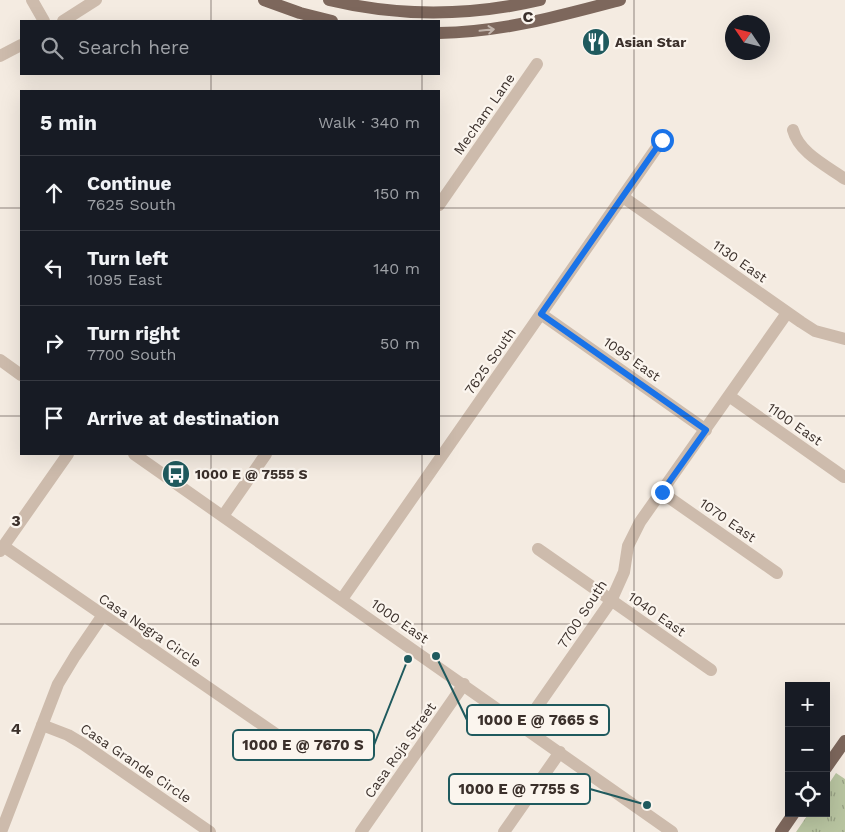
<!DOCTYPE html>
<html lang="en">
<head>
<meta charset="utf-8">
<style>
  body { margin:0; font-family:"Work Sans",sans-serif; background:#20242c; color:#f1f3f6 }
  .controls { position:absolute; right:15px; bottom:15px; display:grid; overflow:hidden; border-radius:0px; box-shadow:0 5px 20px #0002 }
  .controls button { width:45px; height:45px; display:grid; place-items:center; padding:0; border:0; border-bottom:1px solid #363941; background:#171b24; color:#f1f3f6; font:25px sans-serif }
  .compass { position:absolute; left:725px; top:15px; width:45px; height:45px; border-radius:50%; background:#171b24; box-shadow:0 5px 20px #0002; rotate:305deg }
  .stop { position:absolute; width:15px; height:15px; margin:-11px; border:4px solid #1a73e8; border-radius:50%; background:#fff }
  .stop.end { background:#1a73e8; border-color:#fff; box-shadow:0 1px 5px #0008 }
  .list { margin:0; padding:0; list-style:none }
  h2 { display:flex; justify-content:space-between; align-items:center; height:65px; margin:0; padding:0 20px; font-size:21px }
  h2 small { font-size:16px; font-weight:400; color:#9ea1a6 }
  .list li { display:grid; grid-template-columns:32px 1fr auto; gap:15px; align-items:center; box-sizing:border-box; height:75px; padding:0 20px; border-top:1px solid #363941 }
  .list b { display:block; font-size:19px; white-space:nowrap }
  .list p { margin:0; font-size:16px; white-space:nowrap; color:#9ea1a6 }
  .list em { font-size:16px; font-style:normal; color:#9ea1a6 }
  .icon { flex:none; width:28px; height:28px; fill:none; stroke:currentColor; stroke-width:2; stroke-linecap:round; stroke-linejoin:round }
  .map { position:relative; flex:none; width:845px; height:832px; overflow:hidden }
  .search { position:absolute; background:#171b24; box-shadow:0 5px 20px #0002; left:20px; top:20px; width:420px; height:55px; display:flex; align-items:center; gap:12px; box-sizing:border-box; padding:0 18px; border-radius:0px; color:#9ea1a6; font-size:19px }
  .panel { position:absolute; background:#171b24; box-shadow:0 5px 20px #0002; left:20px; top:90px; width:420px; height:365px; border-radius:0px }
  .map>svg:first-child { display:block }
</style>
</head>
<body>
<div class="map">
<svg width="845" height="832" viewBox="0 0 845 832">
  <defs>
    <pattern id="park-tufts" width="24" height="20" patternUnits="userSpaceOnUse" patternTransform="scale(1.25)"><rect width="24" height="20" fill="#b8c4a0"/><path d="M3 7l-1-3M5 7V3M7 7l1-3M15 17l-1-3M17 17v-4M19 17l1-3" fill="none" stroke="#97a083"/></pattern>
  </defs>
  <rect width="100%" height="100%" fill="#f4ebe1"/>
  <path fill="url(#park-tufts)" d="M836,773L845,779V832H796L809,813H826V788Z"/>
  <g fill="none" stroke-linecap="round" stroke-linejoin="round">
    <path stroke="#cdbbac" stroke-width="12" d="M32,0L44,21
      M63,21L96,0
      M0,56L21,45
      M793,130C799,153 827,166 845,179
      M623,197L801,322L815,331L845,339
      M439,205L537,64
      M541,314L706,430
      M0,360L21,375
      M729,396L844,477
      M134,454L672,832
      M661,492L777,573
      M223,516L266,454
      M3,546L280,737
      M538,549L711,670
      M0,551L68,454
      M342,599L662,140
      M42,725L68,735L83,744L210,832
      M523,727L611,601L624,572L628,546L640,522L787,313
      M1,832L58,684L75,656L103,615
      M361,832L464,684
      M504,832L560,752"/>
    <path stroke="#7d675c" stroke-width="12" d="M264,0L300,13L332,21
      M329,0C399,17 471,16 540,0
      M439,33C502,32 560,16 620,0
      M826,768L845,741
      M781,832L794,813"/>
  </g>
  <defs><path id="oneway-shaft" d="M-6 0H5M1.5-3L5.5 0L1.5 3" fill="none" stroke-width="1.6" stroke-linecap="round" stroke-linejoin="round" transform="scale(1.25)"/></defs>
  <use stroke="#c2b5ac" href="#oneway-shaft" transform="translate(487 30) rotate(-6)"/>
  <g fill="none" stroke-linecap="round" stroke-linejoin="round">
    <path stroke="#1a73e8" stroke-width="6" d="M662,492L706,430L541,314L662,140"/>
  </g>
  <path fill="none" stroke="#3b302b" stroke-width="1" stroke-opacity="0.55" d="M211,0V21M422,0V21M634,0V832M211,74V91M422,74V91M0,208H21M439,208H845M0,416H21M439,416H845M211,454V832M422,454V832M0,624H845"/>
  <defs>
    <symbol id="restaurant-disc" viewBox="-11 -11 22 22"><circle r="9.5" fill="#1f5a5e" stroke="#fbf5ee"/><path d="M-5-6h1v4h1v-4h1v4h1v-4h1v5L-1.5 .5V6h-2V.5L-5-1ZM5-6V6H3V1.5H1.5Q1.5-4 5-6Z" fill="#fff"/></symbol>
    <symbol id="bus-disc" viewBox="-11 -11 22 22"><circle r="9.5" fill="#1f5a5e" stroke="#fbf5ee"/><path d="M-5-6H5V4H4V6H2V4H-2V6H-4V4H-5ZM-3.5-4V0h7V-4ZM-3.5 1.2v1.5H-2V1.2ZM2 1.2v1.5H3.5V1.2Z" fill="#fff"/></symbol>
  </defs>
  <g fill-rule="evenodd">
    <use href="#restaurant-disc" x="580" y="26" width="32" height="32"/>
    <use href="#bus-disc" x="160" y="458" width="32" height="32"/>
  </g>
  <g text-anchor="middle" dominant-baseline="central" stroke-width="4.5" stroke-linejoin="round" paint-order="stroke">
    <g font-size="14" font-weight="bold" fill="#3b302b" stroke="#fbf5ee" text-anchor="start">
      <text x="615" y="42">Asian Star</text>
      <text x="195" y="474">1000 E @ 7555 S</text>
    </g>
    <g font-size="14" fill="#3b302b" stroke="#fbf5ee">
      <text transform="translate(484 114) rotate(-55)">Mecham Lane</text>
      <text transform="translate(740 261) rotate(35)">1130 East</text>
      <text transform="translate(632 359) rotate(35)">1095 East</text>
      <text transform="translate(490 361) rotate(-55)">7625 South</text>
      <text transform="translate(795 424) rotate(35)">1100 East</text>
      <text transform="translate(728 520) rotate(35)">1070 East</text>
      <text transform="translate(582 614) rotate(-57)">7700 South</text>
      <text transform="translate(657 614) rotate(35)">1040 East</text>
      <text transform="translate(400 621) rotate(35)">1000 East</text>
      <text transform="translate(150 630) rotate(34)">Casa Negra Circle</text>
      <text transform="translate(400 750) rotate(-55)">Casa Roja Street</text>
      <text transform="translate(136 763) rotate(34)">Casa Grande Circle</text>
    </g>
  </g>
  <g font-size="16" text-anchor="middle" font-weight="bold" fill="#3b302b" stroke="#fbf5ee" stroke-width="4.5" stroke-linejoin="round" paint-order="stroke">
    <text x="528" y="22">C</text>
    <text x="16" y="526">3</text>
    <text x="16" y="734">4</text>
  </g>
  <path fill="none" stroke="#1f5a5e" stroke-width="2" d="M436 656L467 720M408 659L374 745M647 805L590 789"/>
  <g fill="#1f5a5e" stroke="#fbf5ee" stroke-width="2">
    <circle cx="436" cy="656" r="5"/>
    <circle cx="408" cy="659" r="5"/>
    <circle cx="647" cy="805" r="5"/>
  </g>
  <g fill="#fbf5ee" stroke="#1f5a5e" stroke-width="2">
    <rect x="467" y="705" width="142" height="30" rx="5"/>
    <rect x="233" y="730" width="141" height="30" rx="5"/>
    <rect x="449" y="774" width="141" height="30" rx="5"/>
  </g>
  <g font-size="15" text-anchor="middle" font-weight="bold" fill="#3b302b">
    <text x="538" y="725">1000 E @ 7665 S</text>
    <text x="303" y="750">1000 E @ 7670 S</text>
    <text x="519" y="794">1000 E @ 7755 S</text>
  </g>
</svg>
<div class="controls">
<button>+</button>
<button>−</button>
<button><svg class="icon" aria-label="locate" viewBox="0 0 24 24"><circle cx="12" cy="12" r="6"/><path d="M12 2v4M12 18v4M2 12h4M18 12h4"/></svg></button>
</div>
<svg class="compass" viewBox="-18 -18 36 36"><path d="M0-13l5 13h-10z" fill="#e53935"/><path d="M0 13l5-13h-10z" fill="#9ea1a6"/></svg>
<div class="stop" style="left:662px;top:140px"></div>
<div class="stop end" style="left:662px;top:492px"></div>
<div class="search"><svg class="icon" aria-label="search" viewBox="0 0 24 24"><circle cx="10" cy="10" r="6"/><path d="M15 15l6 6"/></svg>Search here</div>
<section class="panel">
<h2>5 min<small>Walk · 340 m</small></h2>
<ul class="list">
<li><svg class="icon" aria-label="ahead" viewBox="0 0 24 24"><path d="M12 20V5M6 11l6-6 6 6"/></svg><div><b>Continue</b><p>7625 South</p></div><em>150 m</em></li>
<li><svg class="icon" aria-label="left" viewBox="0 0 24 24"><path d="M17 20v-9H6M10 6l-5 5 5 5"/></svg><div><b>Turn left</b><p>1095 East</p></div><em>140 m</em></li>
<li><svg class="icon" aria-label="right" viewBox="0 0 24 24"><path d="M7 20v-9h11M14 6l5 5-5 5"/></svg><div><b>Turn right</b><p>7700 South</p></div><em>50 m</em></li>
<li><svg class="icon" aria-label="arrive" viewBox="0 0 24 24"><path d="M6 21V4h12l-3 4 3 4H6"/></svg><div><b>Arrive at destination</b></div></li>
</ul>
</section>
</div>
</body>
</html>
